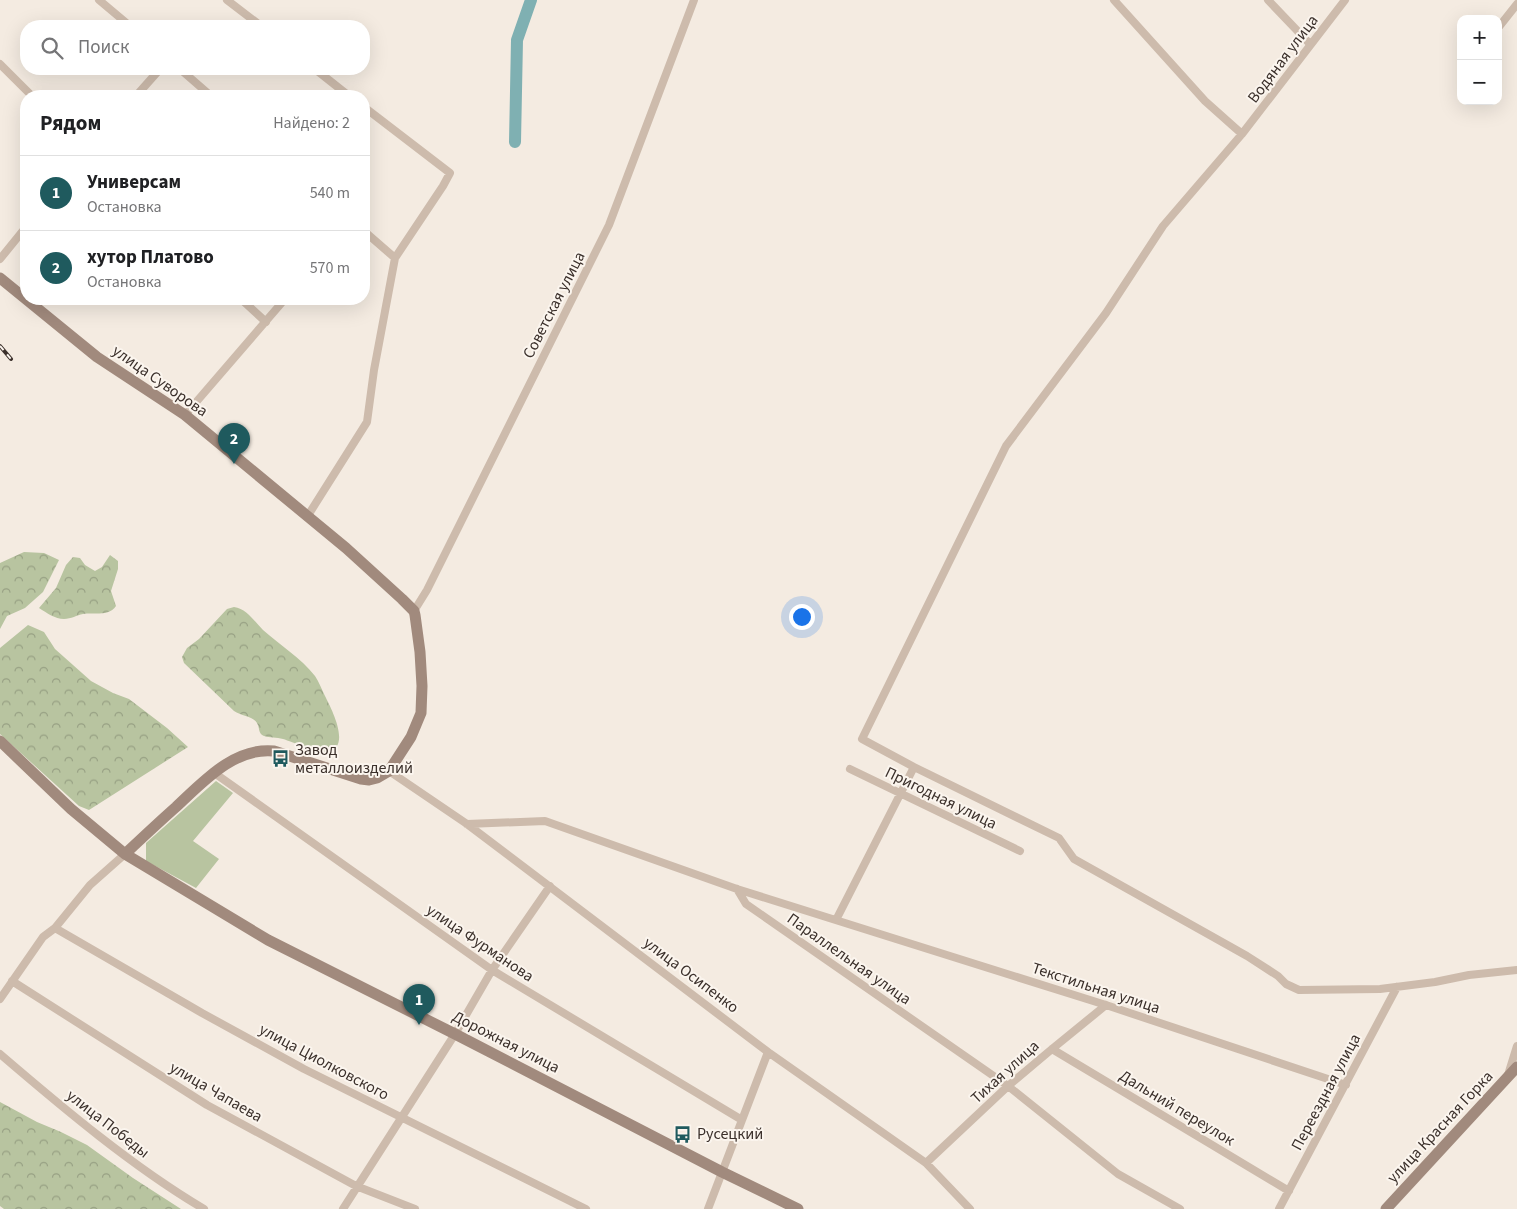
<!DOCTYPE html>
<html lang="ru">
<head>
<meta charset="utf-8">
<style>
  body { margin:0; font-family:"Source Sans 3",sans-serif; background:#f6f6f6; color:#202124 }
  .controls { position:absolute; right:15px; top:15px; display:grid; overflow:hidden; border-radius:10px; box-shadow:0 5px 20px #0002 }
  .controls button { width:45px; height:45px; display:grid; place-items:center; padding:0; border:0; border-bottom:1px solid #e0e0e0; background:#fff; color:#202124; font:25px sans-serif }
  .you { position:absolute; left:801px; top:616px; width:18px; height:18px; margin:-12px; border:4px solid #fff; border-radius:50%; background:#1a73e8; box-shadow:0 0 0 8px #1a73e833 }
  .badge { display:grid; place-items:center; width:32px; height:32px; border-radius:50%; background:#1f5a5e; color:#fff; font-size:16px; font-weight:700 }
  .pin { position:absolute; translate:-50% -41px; filter:drop-shadow(0 1px 2px #0008) }
  .pin::after { content:''; position:absolute; top:26px; width:18px; height:15px; background:inherit; clip-path:polygon(0 0,100% 0,50% 100%) }
  .list { margin:0; padding:0; list-style:none }
  h2 { display:flex; justify-content:space-between; align-items:center; height:65px; margin:0; padding:0 20px; font-size:21px }
  h2 small { font-size:16px; font-weight:400; color:#757577 }
  .list li { display:grid; grid-template-columns:32px 1fr auto; gap:15px; align-items:center; box-sizing:border-box; height:75px; padding:0 20px; border-top:1px solid #e0e0e0 }
  .list b { display:block; font-size:19px; white-space:nowrap }
  .list p { margin:0; font-size:16px; white-space:nowrap; color:#757577 }
  .list em { font-size:16px; font-style:normal; color:#757577 }
  .icon { flex:none; width:28px; height:28px; fill:none; stroke:currentColor; stroke-width:2; stroke-linecap:round; stroke-linejoin:round }
  .map { position:relative; flex:none; width:1517px; height:1209px; overflow:hidden }
  .search { position:absolute; background:#fff; box-shadow:0 5px 20px #0002; left:20px; top:20px; width:350px; height:55px; display:flex; align-items:center; gap:12px; box-sizing:border-box; padding:0 18px; border-radius:20px; color:#757577; font-size:19px }
  .panel { position:absolute; background:#fff; box-shadow:0 5px 20px #0002; left:20px; top:90px; width:350px; height:215px; border-radius:20px }
  .map>svg:first-child { display:block }
</style>
</head>
<body>
<div class="map">
<svg width="1517" height="1209" viewBox="0 0 1517 1209">
  <defs>
    <pattern id="forest-crowns" width="20" height="18" patternUnits="userSpaceOnUse" patternTransform="scale(1.25)"><rect width="20" height="18" fill="#b8c4a0"/><path d="M2 6a3 3 0 1 1 6 0M12 15a3 3 0 1 1 6 0" fill="none" stroke="#97a083"/></pattern>
  </defs>
  <rect width="100%" height="100%" fill="#f4ebe1"/>
  <path fill="#b8c4a0" d="M216,781L233,793L193,841L219,859L196,888L146,861V843Z"/>
  <path fill="url(#forest-crowns)" d="M24,552L44,553L59,560L43,592L25,608L7,616L0,629V563Z
    M110,555L118,561V569L111,591L116,606C109,617 94,612 83,614C77,615 71,619 64,619C55,619 47,613 39,608L56,588L66,565L73,557L80,558L85,565L95,571L102,567Z
    M234,607C247,609 254,621 263,630C280,645 301,658 315,676C319,682 322,690 325,696C331,708 353,749 326,752C317,753 293,742 283,739C277,737 269,738 264,736C258,734 260,728 257,723C253,716 241,716 234,711L184,663L182,657L187,648L199,639L227,609Z
    M28,625L44,632L55,649L91,681L113,693L129,699L167,728L188,747L89,810L79,806L0,734V648Z
    M0,1102L37,1122L61,1132L87,1145L133,1178L181,1209H4L0,1206Z"/>
  <g fill="none" stroke-linecap="round" stroke-linejoin="round">
    <path stroke="#7fb0b2" stroke-width="12" d="M515,142L517,40L531,0"/>
    <path stroke="#cdbbac" stroke-width="8" d="M99,0L130,26
      M227,0L261,26
      M1114,0L1205,101L1242,134
      M1268,0L1310,44
      M1345,0L1242,134L1163,226L1106,313L1006,446L862,739L914,767L1059,838L1074,859L1247,956L1278,976L1286,984L1299,990L1380,989L1435,982L1469,975L1517,970
      M1498,28L1517,4
      M0,64L32,96
      M180,69L211,96
      M315,69L349,96
      M136,96L160,69
      M364,231L395,258
      M0,259L26,227
      M241,299L266,322
      M185,415L285,299
      M307,517L367,422L374,370L395,258L443,186L450,173L364,107
      M414,611L427,590L609,225L694,0
      M850,769L1020,851
      M389,771L467,824L768,1052L926,1163L970,1209
      M213,772L492,970L742,1120
      M467,824L545,821L737,889L1106,1005L1346,1085
      M737,889L746,904L1008,1086L1118,1174L1180,1209
      M836,920L914,767
      M55,928L202,1013L304,1069L586,1209
      M12,981L207,1105L356,1186L415,1209
      M0,999L43,937L55,928L90,885L125,854
      M1052,1049L1289,1191
      M0,1054C63,1108 133,1167 204,1209
      M1508,1075L1517,1046
      M926,1163L1008,1086L1052,1049L1106,1005
      M343,1209L455,1034L492,970L550,886
      M708,1209L768,1052
      M1279,1209L1397,987"/>
    <path stroke="#a18a7d" stroke-width="11" d="M0,278L97,357L185,415L346,548L402,599L414,611L415,615L420,652L422,686L421,713L411,737L389,771L377,778L369,780L361,779L274,751C234,747 203,782 176,807C159,822 142,838 125,854
      M0,741L71,809L125,854L268,940L455,1034L722,1172L798,1209
      M1386,1209L1517,1067"/>
    <defs>
      <path id="rail" d="M0,346L11,359"/>
    </defs>
    <use href="#rail" stroke="#3b302b" stroke-width="4"/>
    <use href="#rail" stroke="#fbf5ee" stroke-width="2" stroke-dasharray="5.5" stroke-linecap="butt"/>
  </g>
  <defs>
    <symbol id="bus-bare" viewBox="-9 -9 18 18"><path d="M-5-6H5V4H4V6H2V4H-2V6H-4V4H-5ZM-3.5-4V0h7V-4ZM-3.5 1.2v1.5H-2V1.2ZM2 1.2v1.5H3.5V1.2Z" fill="#1f5a5e" stroke="#fbf5ee" stroke-width="2.5" paint-order="stroke"/></symbol>
  </defs>
  <g fill-rule="evenodd">
    <use href="#bus-bare" x="268" y="746" width="25" height="25"/>
    <use href="#bus-bare" x="670" y="1122" width="25" height="25"/>
  </g>
  <g text-anchor="middle" dominant-baseline="central" stroke-width="4" stroke-linejoin="round" paint-order="stroke">
    <g font-size="16" fill="#3b302b" stroke="#fbf5ee">
      <text transform="translate(1283 59) rotate(-53)">Водяная улица</text>
      <text transform="translate(554 305) rotate(-63)">Советская улица</text>
      <text transform="translate(160 381) rotate(35)">улица Суворова</text>
      <text transform="translate(941 798) rotate(26)">Пригодная улица</text>
      <text transform="translate(480 943) rotate(34)">улица Фурманова</text>
      <text transform="translate(849 959) rotate(35)">Параллельная улица</text>
      <text transform="translate(691 975) rotate(37)">улица Осипенко</text>
      <text transform="translate(1096 988) rotate(18)">Текстильная улица</text>
      <text transform="translate(506 1042) rotate(27)">Дорожная улица</text>
      <text transform="translate(324 1062) rotate(28)">улица Циолковского</text>
      <text transform="translate(1005 1072) rotate(-42)">Тихая улица</text>
      <text transform="translate(216 1092) rotate(30)">улица Чапаева</text>
      <text transform="translate(1326 1092) rotate(-62)">Переездная улица</text>
      <text transform="translate(1177 1108) rotate(31)">Дальний переулок</text>
      <text transform="translate(108 1124) rotate(38)">улица Победы</text>
      <text transform="translate(1440 1127) rotate(-47)">улица Красная Горка</text>
    </g>
    <g font-size="16" fill="#3b302b" stroke="#fbf5ee" text-anchor="start">
      <text x="295" y="750">Завод<tspan x="295" dy="18">металлоизделий</tspan></text>
      <text x="697" y="1134">Русецкий</text>
    </g>
  </g>
</svg>
<div class="controls">
<button>+</button>
<button>−</button>
</div>
<div class="you"></div>
<div class="pin badge" style="left:419px;top:1025px">1</div>
<div class="pin badge" style="left:234px;top:464px">2</div>
<div class="search"><svg class="icon" aria-label="search" viewBox="0 0 24 24"><circle cx="10" cy="10" r="6"/><path d="M15 15l6 6"/></svg>Поиск</div>
<section class="panel">
<h2>Рядом<small>Найдено: 2</small></h2>
<ul class="list">
<li><span class="badge">1</span><div><b>Универсам</b><p>Остановка</p></div><em>540 m</em></li>
<li><span class="badge">2</span><div><b>хутор Платово</b><p>Остановка</p></div><em>570 m</em></li>
</ul>
</section>
</div>
</body>
</html>
